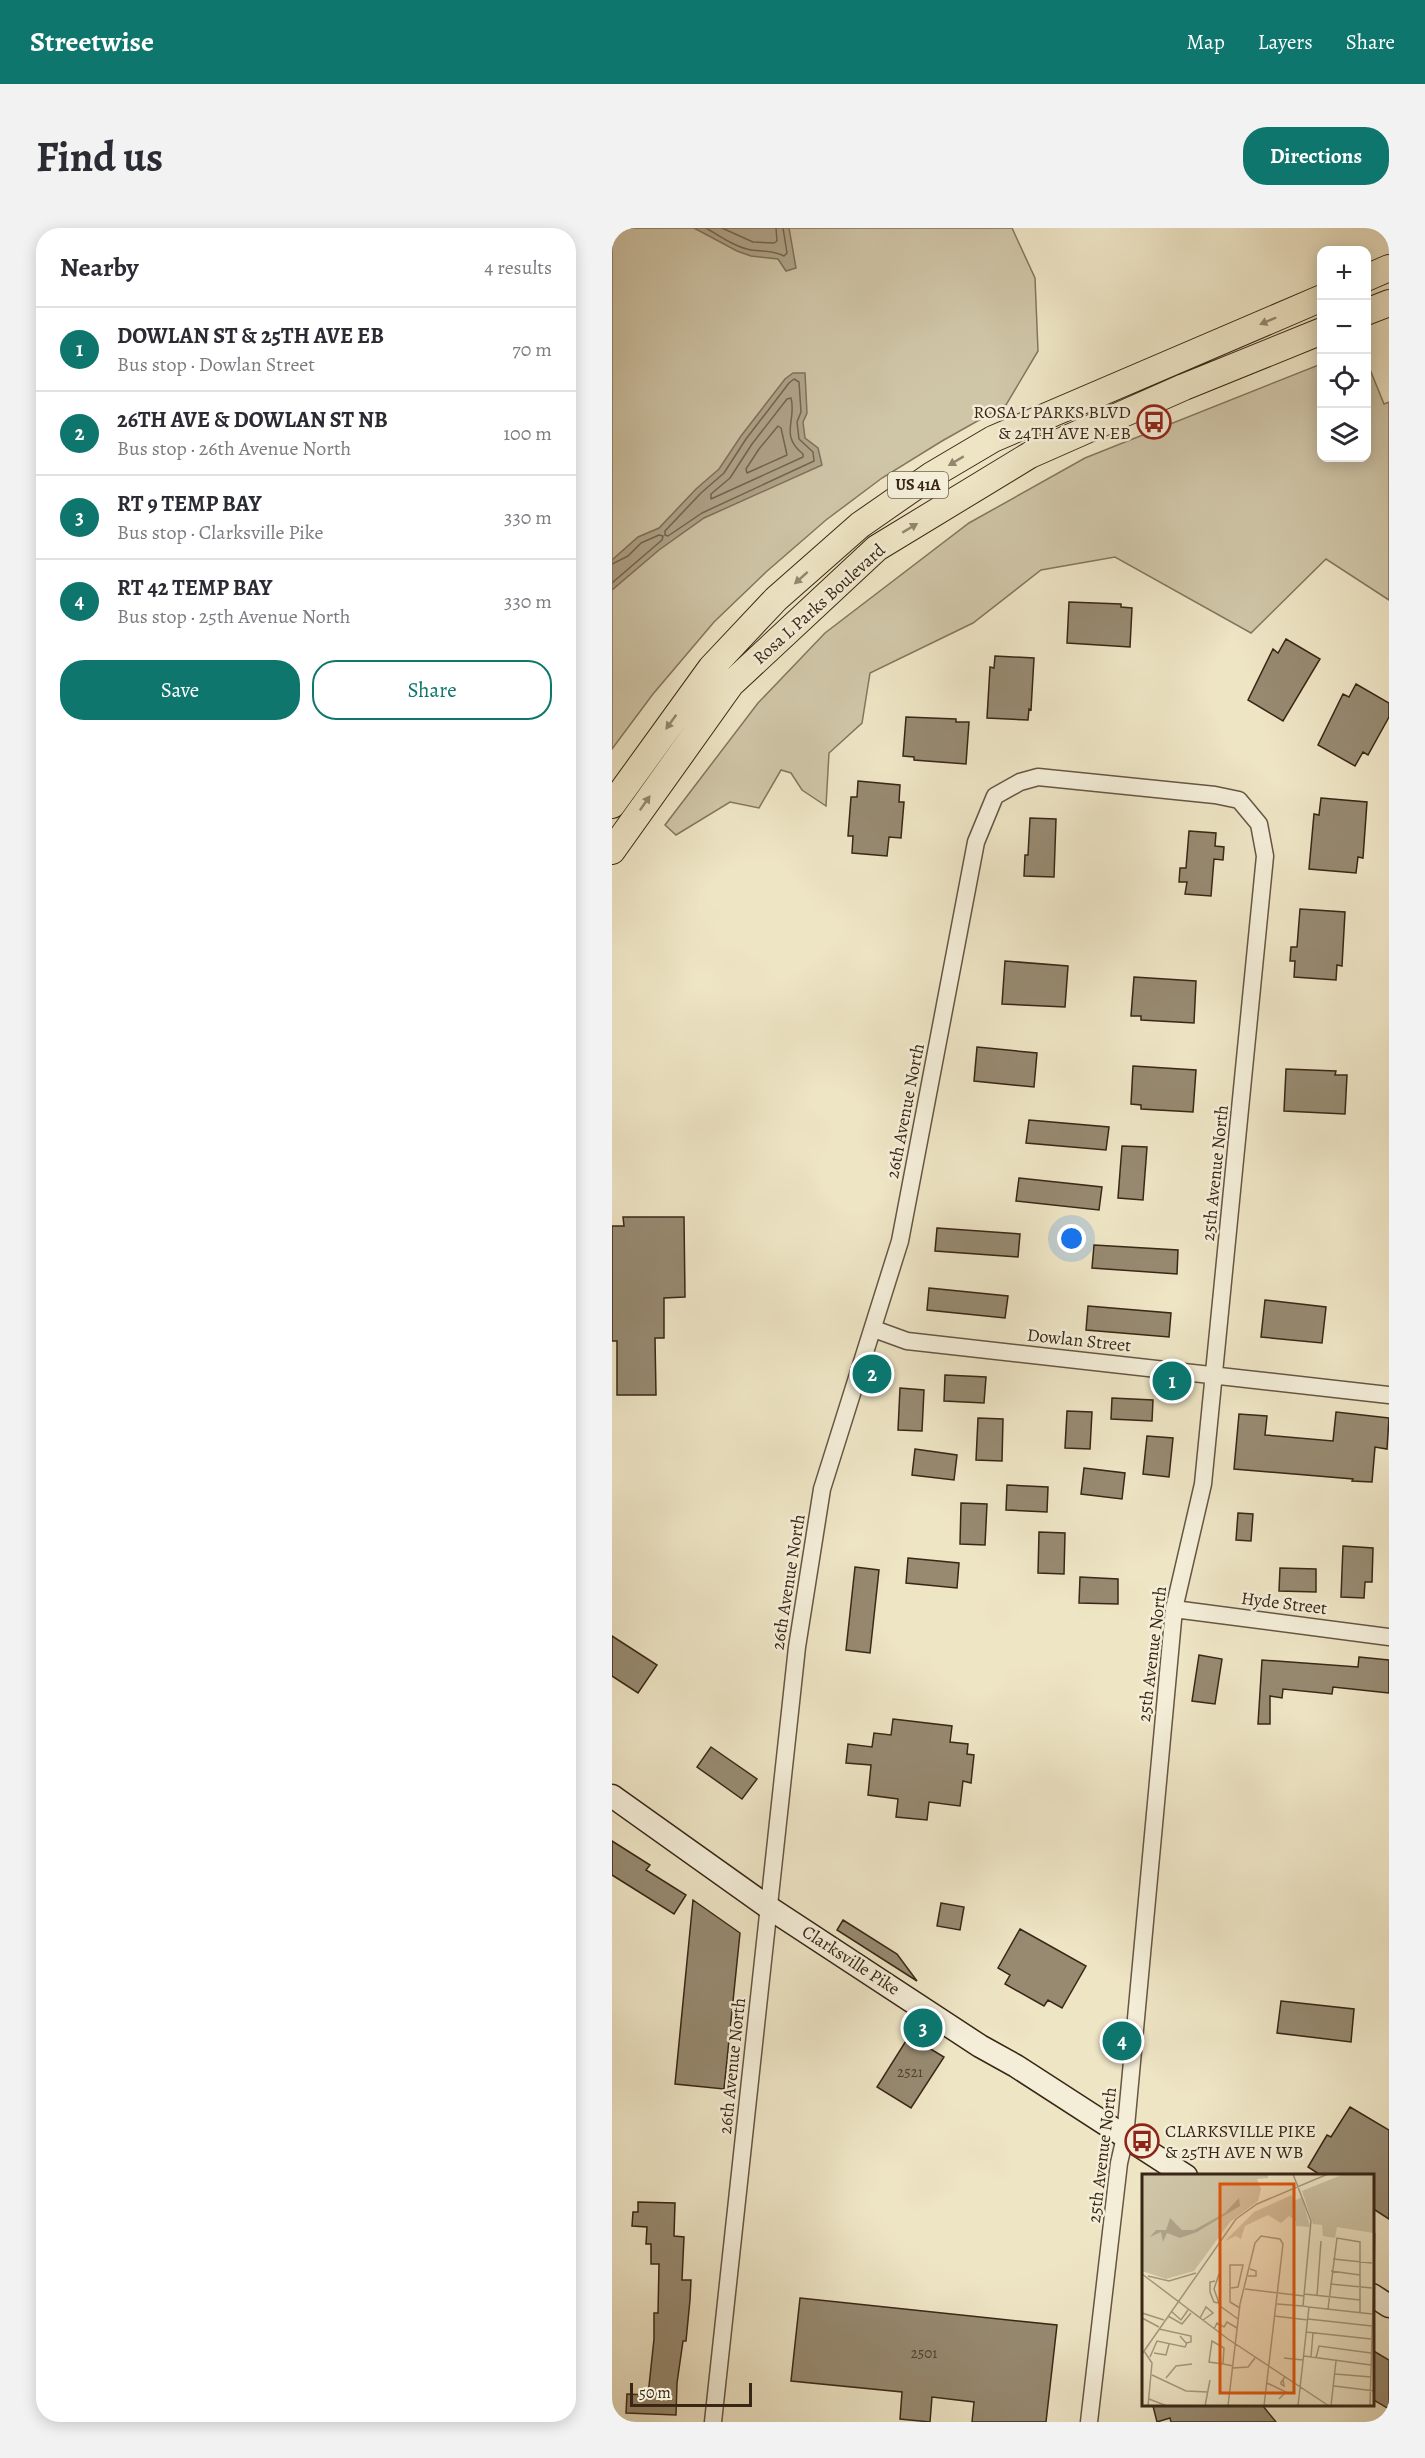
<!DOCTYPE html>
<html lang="en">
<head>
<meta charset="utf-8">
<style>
  body { margin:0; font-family:Alegreya,serif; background:#f2f2f3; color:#2b2b33 }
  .controls { position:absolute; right:18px; top:18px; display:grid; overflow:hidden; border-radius:12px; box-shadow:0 3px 15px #0003 }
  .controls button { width:54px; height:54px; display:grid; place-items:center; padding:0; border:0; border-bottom:2px solid #e1e1e2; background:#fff; color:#2b2b33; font:30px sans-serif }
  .scale { position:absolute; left:18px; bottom:15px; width:122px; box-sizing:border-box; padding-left:6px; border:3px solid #392716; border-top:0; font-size:16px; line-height:21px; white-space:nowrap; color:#392716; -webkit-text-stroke:4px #f4eed9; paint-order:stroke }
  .you { position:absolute; left:460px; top:1011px; width:21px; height:21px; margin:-15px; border:4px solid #fff; border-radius:50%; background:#1a73e8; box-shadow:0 0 0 9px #1a73e833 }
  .badge { display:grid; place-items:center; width:39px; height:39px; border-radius:50%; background:#0f766e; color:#fff; font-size:20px; font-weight:700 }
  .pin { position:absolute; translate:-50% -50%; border:3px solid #fff; box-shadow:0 2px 6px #0006 }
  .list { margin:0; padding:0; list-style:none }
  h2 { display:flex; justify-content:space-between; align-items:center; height:78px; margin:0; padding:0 24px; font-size:26px }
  h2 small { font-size:20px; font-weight:400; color:#7c7c81 }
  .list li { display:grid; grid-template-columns:39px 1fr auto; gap:18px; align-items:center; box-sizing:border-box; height:84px; padding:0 24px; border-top:2px solid #e1e1e2 }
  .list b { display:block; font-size:22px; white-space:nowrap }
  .list p { margin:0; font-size:20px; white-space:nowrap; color:#7c7c81 }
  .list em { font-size:20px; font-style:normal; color:#7c7c81 }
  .actions { display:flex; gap:12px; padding:18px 24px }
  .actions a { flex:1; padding:14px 0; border:2px solid #0f766e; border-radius:24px; text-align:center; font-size:21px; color:#0f766e }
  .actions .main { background:#0f766e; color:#fff }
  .icon { flex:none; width:33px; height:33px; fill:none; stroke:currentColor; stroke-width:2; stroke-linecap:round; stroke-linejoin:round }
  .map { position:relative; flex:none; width:777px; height:2194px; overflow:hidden; border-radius:24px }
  header { display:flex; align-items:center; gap:36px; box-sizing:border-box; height:84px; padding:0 30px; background:#0f766e; color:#fff }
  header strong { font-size:28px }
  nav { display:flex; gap:33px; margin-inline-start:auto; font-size:21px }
  .intro { display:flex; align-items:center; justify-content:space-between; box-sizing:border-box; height:144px; padding:0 36px }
  h1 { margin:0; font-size:42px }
  .button { padding:15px 27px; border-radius:24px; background:#0f766e; color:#fff; font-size:21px; font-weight:700 }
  main { display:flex; gap:36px; padding:0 36px }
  aside { flex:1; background:#fff; border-radius:24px; box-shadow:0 3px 15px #0003 }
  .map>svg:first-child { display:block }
</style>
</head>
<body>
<header>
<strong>Streetwise</strong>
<nav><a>Map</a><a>Layers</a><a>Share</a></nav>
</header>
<div class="intro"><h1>Find us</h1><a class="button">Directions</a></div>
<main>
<aside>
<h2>Nearby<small>4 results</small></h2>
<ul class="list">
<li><span class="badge">1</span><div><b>DOWLAN ST &amp; 25TH AVE EB</b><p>Bus stop · Dowlan Street</p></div><em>70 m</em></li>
<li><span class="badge">2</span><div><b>26TH AVE &amp; DOWLAN ST NB</b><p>Bus stop · 26th Avenue North</p></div><em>100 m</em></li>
<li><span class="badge">3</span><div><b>RT 9 TEMP BAY</b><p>Bus stop · Clarksville Pike</p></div><em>330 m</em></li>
<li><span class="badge">4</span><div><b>RT 42 TEMP BAY</b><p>Bus stop · 25th Avenue North</p></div><em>330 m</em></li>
</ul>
<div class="actions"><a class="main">Save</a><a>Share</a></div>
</aside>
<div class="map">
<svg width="777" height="2194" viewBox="0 0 777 2194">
  <rect width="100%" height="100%" fill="#eee5c5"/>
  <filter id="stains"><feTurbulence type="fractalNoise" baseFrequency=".00333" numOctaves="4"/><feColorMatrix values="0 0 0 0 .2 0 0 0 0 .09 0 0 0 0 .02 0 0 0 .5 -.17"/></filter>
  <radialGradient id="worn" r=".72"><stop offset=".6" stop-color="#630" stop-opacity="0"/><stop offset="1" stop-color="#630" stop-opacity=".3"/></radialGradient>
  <path fill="#cfc5a7" stroke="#84765e" stroke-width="1.5" d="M0,0H400L423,50L426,123L394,177L330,213L270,250L214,292L154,344L102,394L41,466L0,521Z
    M755,134L772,176L777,174V372L714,331L639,405L503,329L429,342L361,395L258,445L250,495L217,525L214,578L190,562L179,545L169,542L147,580L118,574L64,607L53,597L146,475L213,405L357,295L473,230L709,136L710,230H754Z"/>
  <path fill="#b0a48a" stroke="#80725c" stroke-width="1.5" d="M82,0H177L184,40L174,43L166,31L139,28L125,23Z
    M181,145H193L195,185L191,194L193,210L206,220L210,237L92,290L47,322L0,362V332L26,309L47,300L84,261L107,241L129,208L173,151Z"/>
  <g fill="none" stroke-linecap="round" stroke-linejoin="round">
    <path stroke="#746650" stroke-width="1.5" d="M94,0C108,8 123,19 139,22C151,24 161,22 172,28L175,25L171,0
      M110,0L141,14L162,15L165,13L164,0
      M182,151L187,154L189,184L185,194L187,211L201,224L202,233L90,285L56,308L53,307V303L89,265L112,245L134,211L177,155Z
      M179,170C185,192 167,207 191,226V229L99,271V266L118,250L140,216L175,171Z
      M166,198L169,200L175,227L135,245L134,241L147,221Z
      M0,336L16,328L29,315L47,307L51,308L50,312L0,355"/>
  </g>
  <path fill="#978a71" stroke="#392716" stroke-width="1.5" d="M457,374L509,376V379L520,380L518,419L455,415Z
    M674,411L708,431L671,493L636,472L661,421L666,425Z
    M383,428L422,430L419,482L417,481L416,492L375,490L378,439L382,440Z
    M744,456L777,475V489L756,527L751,524L743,538L706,517L731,466L737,469Z
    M294,489L344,491V494H357L354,536L302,532V529L291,528Z
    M246,553L288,557L287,574H292L289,610L277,609L275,628L240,625L241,608H236L239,569H245Z
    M709,570L755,574L751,630L746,629L744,645L697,641L702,586L707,587Z
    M418,590L444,591L442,649L412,648L413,627H416Z
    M577,603L604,605L603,618L612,619L611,632L602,631L599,668L573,666L575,654H567L568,640H574Z
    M688,681L733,684L730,738L725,737L724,752L682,749L683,733H678L679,719H685Z
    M393,733L456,738L453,779L390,776Z
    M522,749L584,753L582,795L529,792V788H519Z
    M365,819L425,825L422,859L362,853Z
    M521,838L584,842L581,884L529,881V877L519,876Z
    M674,841L724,843L723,847H735L733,886L672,883Z
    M417,892L497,899L494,922L414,915Z
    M510,918L535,919L531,972L506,970Z
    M407,950L490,959L487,982L404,973Z
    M11,989H72L73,1069L52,1070V1110H43L44,1167H5V1113H0V998H12Z
    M325,1000L408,1006L406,1029L323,1023Z
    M482,1017L566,1022L565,1046L480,1040Z
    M317,1060L396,1068L393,1090L315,1082Z
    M653,1072L714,1079L710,1115L649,1109Z
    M476,1078L559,1085L557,1109L474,1102Z
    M333,1147L374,1149L372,1175L332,1173Z
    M288,1160L312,1162L310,1203L286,1202Z
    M500,1170L541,1172L540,1193L499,1191Z
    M455,1183L480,1184L478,1221L453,1220Z
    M724,1184L777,1190L775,1221L763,1219L760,1254L740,1253L741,1251L622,1241L627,1186L655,1188L653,1207L721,1213Z
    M366,1190L391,1191L390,1233L364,1232Z
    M535,1208L561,1210L557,1249L531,1246Z
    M303,1221L345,1227L342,1252L300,1247Z
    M472,1240L513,1245L510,1271L469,1266Z
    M395,1257L436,1259L435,1284L394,1282Z
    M349,1275L375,1276L373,1317L348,1316Z
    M626,1285L641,1286L639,1313L624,1312Z
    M427,1304L453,1305L452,1346L426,1345Z
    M731,1318L761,1320L760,1354H753L752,1370L729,1369Z
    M296,1330L347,1335L345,1360L294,1355Z
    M243,1339L267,1342L258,1425L234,1422Z
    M668,1340L704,1341V1364L667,1363Z
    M468,1349L506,1351V1376L467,1375Z
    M0,1408L45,1437L26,1465L0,1448Z
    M587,1427L610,1431L603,1476L580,1473Z
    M747,1429L777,1432V1465L721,1459L720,1466L671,1461L670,1470L658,1468V1496H646L650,1432L746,1439Z
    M281,1491L340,1498L338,1514L356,1516L355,1526L362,1527L359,1555L351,1553L348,1578L317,1574L315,1592L284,1589L286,1571L256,1567L259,1537L234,1535L236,1516L260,1519L262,1505L279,1507Z
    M99,1519L145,1551L130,1571L85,1539Z
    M0,1613L38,1637L34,1642L74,1667L62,1686L0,1647Z
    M81,1672L128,1705L112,1861L63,1856Z
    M329,1675L352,1679L348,1702L325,1698Z
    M231,1692L285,1726L305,1753L225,1702Z
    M408,1701L474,1738L450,1780L436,1772L432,1778L393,1756L398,1747L386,1740Z
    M669,1773L742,1781L739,1814L665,1805Z
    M297,1808L332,1829L299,1880L265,1859Z
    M738,1879L777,1902V1991L760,1980V1948H710L696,1939L715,1907L719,1909Z
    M26,1974L63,1975L62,2008L72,2009L70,2052H79L78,2072L74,2113H71L65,2155L64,2187L14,2185L15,2166L36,2167L42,2111V2085H46L47,2036H39V2016H34L35,1999L20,1998L21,1984H26Z
    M188,2070L445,2097L434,2194H360L362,2174L320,2169L318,2194L288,2191L290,2164L179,2153Z
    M760,2122L777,2132V2181L760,2171Z
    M541,2178H651L664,2194H559L558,2190L545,2194Z"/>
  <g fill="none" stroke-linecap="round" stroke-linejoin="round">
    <defs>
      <path id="minor" d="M262,1101L295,1113L777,1167
        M562,1381L777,1409
        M101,2194L185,1419L210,1261L288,1013L364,614L383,568L408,554L426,549L603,567L627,572L647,596L653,628L591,1256L562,1381L513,1909L507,1935L477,2194"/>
      <path id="secondary" d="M0,1568L156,1679L368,1818L404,1838L574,1948
        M760,2067L777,2078"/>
      <path id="primary" d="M754,50L777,40
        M754,84L777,75
        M0,577L99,440L164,371L248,297L320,247L381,211L710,70
        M0,623L119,456L265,320L418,227L572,159L710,103"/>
    </defs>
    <use href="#minor" stroke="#665642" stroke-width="19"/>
    <use href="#secondary" stroke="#392716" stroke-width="25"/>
    <use href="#primary" stroke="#392716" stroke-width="28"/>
    <use href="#minor" stroke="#f4eed9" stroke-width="16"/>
    <use href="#secondary" stroke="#f4eed9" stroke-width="22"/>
    <use href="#primary" stroke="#eee5c5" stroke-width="26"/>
  </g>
  <defs><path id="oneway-solid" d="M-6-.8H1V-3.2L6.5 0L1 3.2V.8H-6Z" transform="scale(1.5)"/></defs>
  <g fill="#94866e">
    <use href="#oneway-solid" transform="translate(656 93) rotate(157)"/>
    <use href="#oneway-solid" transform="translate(344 233) rotate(149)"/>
    <use href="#oneway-solid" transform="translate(298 300) rotate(-31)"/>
    <use href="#oneway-solid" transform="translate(189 350) rotate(138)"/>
    <use href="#oneway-solid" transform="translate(59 494) rotate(126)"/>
    <use href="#oneway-solid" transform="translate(33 575) rotate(-55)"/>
  </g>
  <defs>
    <symbol id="bus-ring" viewBox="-11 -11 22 22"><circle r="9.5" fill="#f4eed9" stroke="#8f2418" stroke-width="1.5"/><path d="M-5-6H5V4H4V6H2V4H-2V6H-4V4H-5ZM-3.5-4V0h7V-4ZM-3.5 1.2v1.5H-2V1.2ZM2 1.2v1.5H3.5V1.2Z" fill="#8f2418"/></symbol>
  </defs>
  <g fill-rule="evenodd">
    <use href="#bus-ring" x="523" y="175" width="38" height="38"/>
    <use href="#bus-ring" x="511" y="1894" width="38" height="38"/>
  </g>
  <g text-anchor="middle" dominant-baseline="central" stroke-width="5" stroke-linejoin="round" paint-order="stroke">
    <g font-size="15" fill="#50402d">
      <text x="298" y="1844">2521</text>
      <text x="312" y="2125">2501</text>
    </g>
    <rect fill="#f4eed9" stroke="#716350" stroke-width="1.5" x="276" y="244" width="60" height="26" rx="4.5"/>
    <g font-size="16" font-weight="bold" fill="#392716">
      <text x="306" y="257">US 41A</text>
    </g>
    <g font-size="18" fill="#392716" stroke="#f4eed9" text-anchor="end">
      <text x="519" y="184">ROSA L PARKS BLVD<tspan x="519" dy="21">&amp; 24TH AVE N EB</tspan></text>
      <text x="553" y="1903" text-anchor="start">CLARKSVILLE PIKE<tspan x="553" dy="21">&amp; 25TH AVE N WB</tspan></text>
    </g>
    <g font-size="18" fill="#392716" stroke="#f4eed9">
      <text transform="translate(207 376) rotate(-42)">Rosa L Parks Boulevard</text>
      <text transform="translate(293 883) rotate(-79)">26th Avenue North</text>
      <text transform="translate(603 945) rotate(-84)">25th Avenue North</text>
      <text transform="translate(467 1112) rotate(6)">Dowlan Street</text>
      <text transform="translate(176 1354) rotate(-81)">26th Avenue North</text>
      <text transform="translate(672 1375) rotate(7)">Hyde Street</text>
      <text transform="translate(540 1426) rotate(-83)">25th Avenue North</text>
      <text transform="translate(239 1732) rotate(33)">Clarksville Pike</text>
      <text transform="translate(120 1838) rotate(-84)">26th Avenue North</text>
      <text transform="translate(490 1927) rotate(-83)">25th Avenue North</text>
    </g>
  </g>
  <g transform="translate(530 1946)">
    <rect width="232" height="232" fill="#eee5c5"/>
    <path d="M0,0H126V4L115,5L119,15L116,27L88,48L52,97L24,105L0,97ZM202,0H232L231,59L195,53L193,64L181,62L180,51L171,50L160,17ZM150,21L152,27L160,23L168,53L154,52V47L147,42L139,49L126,41L103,52L99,65L94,62L83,67L112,38Z" fill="#cfc5a7"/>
    <path d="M97,24L98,32L55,58L38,64L25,59L21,68L19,58L8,63L14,56H24L28,44L40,56H52L83,39Z" fill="#b0a48a"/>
    <path fill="none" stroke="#a6997f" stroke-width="1.5" d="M151,0L169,47L161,132L167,133M191,85L230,89M189,97L218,101M0,100L86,165L187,232M77,100L72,115L78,132L96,145M6,102L27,107L54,99M106,102H114V97L108,95M73,107L68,108V118L72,128L77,129M188,110L230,114M89,114L96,113L101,91H88V128L98,134M103,115L162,122M162,120L218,126M175,122L179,67M135,130L161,132M167,133L230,140M186,135L195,64L218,68V138M29,137L39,146L46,136M0,139L22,146M26,142L40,150L49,139M132,142L166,146M0,144L17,153M58,144L64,133L71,139L61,146M166,145L230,152M17,155L49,162V168L44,169L38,162M72,155L75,149L82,153L85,148L95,154M164,158L229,165M2,177L10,189L6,232M12,179L24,181L27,170M0,180L94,45L115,30L186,0M162,182L229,191M8,183L15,167L43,173L45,169M169,183L171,159M142,184L161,186M174,184L177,172L229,179M81,190L67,188L70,167L82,174L81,190L91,192M91,194L106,193L113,184M193,200L229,203M10,201L44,217L66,218M24,204L34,192L50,190M141,206L142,212L139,210V208L141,206L142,204L143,203M125,209L144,218L137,225M192,212L233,217M7,225L25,232M63,232L68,206M86,232L98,130L113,69L119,62L138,65L141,70L122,232M156,232L167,133M189,232L194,187M228,232L233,59"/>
    <path fill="#df560c" fill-opacity="0.15" stroke="#df560c" stroke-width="3" d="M78,10H152V219H78Z"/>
    <rect width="232" height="232" fill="none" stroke="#392716" stroke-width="3"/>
  </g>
  <rect width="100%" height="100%" filter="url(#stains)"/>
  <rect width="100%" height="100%" fill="url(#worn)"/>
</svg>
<div class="controls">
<button>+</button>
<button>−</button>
<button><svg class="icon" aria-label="locate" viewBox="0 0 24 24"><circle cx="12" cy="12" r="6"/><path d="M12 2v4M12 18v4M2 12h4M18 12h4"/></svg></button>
<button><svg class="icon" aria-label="layers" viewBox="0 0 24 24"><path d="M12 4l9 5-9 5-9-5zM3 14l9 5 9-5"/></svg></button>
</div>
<div class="scale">50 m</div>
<div class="you"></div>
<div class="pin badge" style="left:560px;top:1153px">1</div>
<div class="pin badge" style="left:260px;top:1146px">2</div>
<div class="pin badge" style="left:311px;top:1800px">3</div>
<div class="pin badge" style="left:510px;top:1813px">4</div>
</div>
</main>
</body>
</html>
